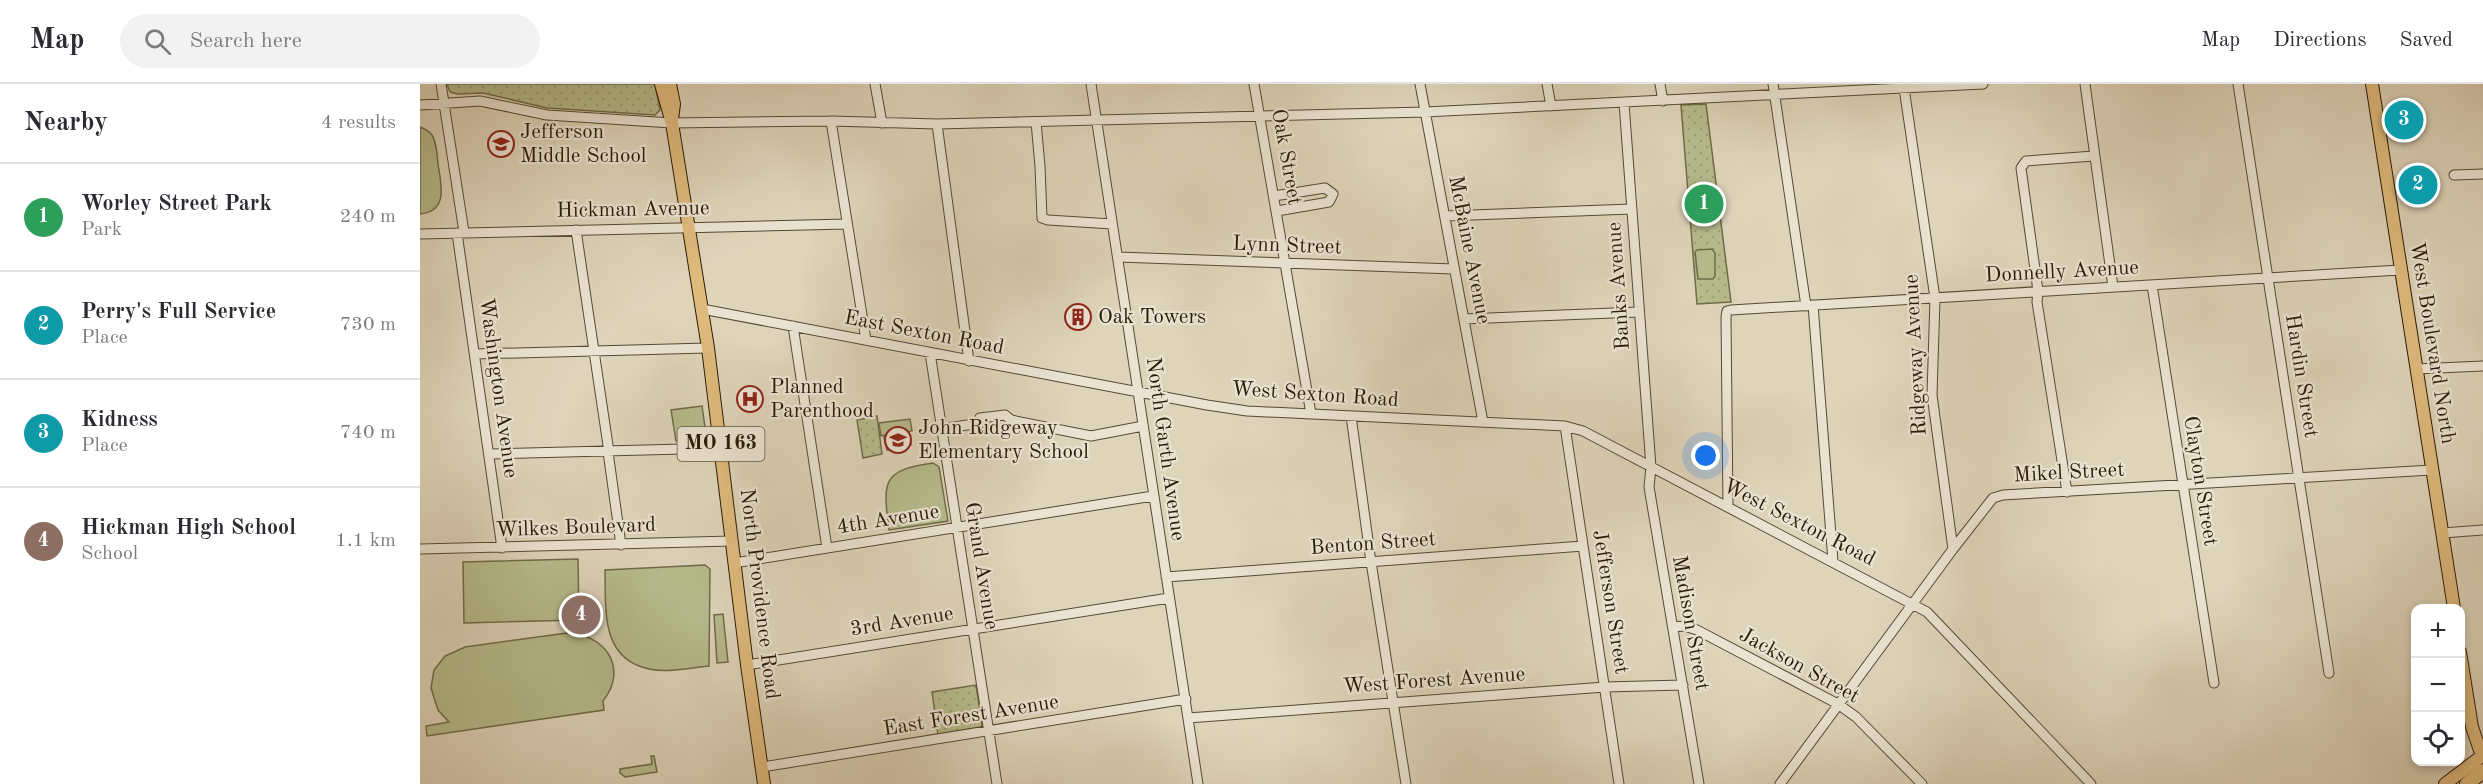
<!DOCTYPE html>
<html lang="en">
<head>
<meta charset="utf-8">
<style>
  body { margin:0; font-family:"Old Standard TT",serif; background:#f2f2f3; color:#2b2b33 }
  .controls { position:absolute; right:18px; bottom:18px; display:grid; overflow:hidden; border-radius:12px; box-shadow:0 3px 9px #0003 }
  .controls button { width:54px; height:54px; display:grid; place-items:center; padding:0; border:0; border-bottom:2px solid #e1e1e2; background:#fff; color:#2b2b33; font:30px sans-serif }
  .you { position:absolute; left:1286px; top:372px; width:21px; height:21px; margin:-15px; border:4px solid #fff; border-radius:50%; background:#1a73e8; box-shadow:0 0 0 9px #1a73e833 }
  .badge { display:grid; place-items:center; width:39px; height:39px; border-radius:50%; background:#2563eb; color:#fff; font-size:20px; font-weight:700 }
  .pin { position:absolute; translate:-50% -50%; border:3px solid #fff; box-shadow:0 2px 6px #0006 }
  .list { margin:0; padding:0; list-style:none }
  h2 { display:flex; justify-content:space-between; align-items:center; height:78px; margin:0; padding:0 24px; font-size:26px }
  h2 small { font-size:20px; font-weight:400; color:#7c7c81 }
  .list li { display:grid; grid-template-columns:39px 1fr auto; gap:18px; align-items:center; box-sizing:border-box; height:108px; padding:0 24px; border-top:2px solid #e1e1e2 }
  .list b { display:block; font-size:22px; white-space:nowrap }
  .list p { margin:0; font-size:20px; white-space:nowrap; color:#7c7c81 }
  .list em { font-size:20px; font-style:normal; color:#7c7c81 }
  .icon { flex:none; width:33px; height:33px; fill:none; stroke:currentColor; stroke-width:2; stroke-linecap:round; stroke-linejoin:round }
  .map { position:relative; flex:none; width:2063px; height:700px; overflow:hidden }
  header { display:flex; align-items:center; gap:36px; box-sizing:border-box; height:84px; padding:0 30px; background:#fff; border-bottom:2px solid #e1e1e2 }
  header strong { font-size:28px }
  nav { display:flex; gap:33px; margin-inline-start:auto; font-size:21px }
  .search { width:420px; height:54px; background:#f2f2f3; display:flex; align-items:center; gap:15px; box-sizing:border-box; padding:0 21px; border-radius:33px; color:#7c7c81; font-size:22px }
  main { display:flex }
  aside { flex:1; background:#fff }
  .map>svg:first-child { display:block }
</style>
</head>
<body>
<header>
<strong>Map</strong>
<div class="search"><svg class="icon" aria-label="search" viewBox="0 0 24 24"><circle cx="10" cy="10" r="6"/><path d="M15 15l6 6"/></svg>Search here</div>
<nav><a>Map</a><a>Directions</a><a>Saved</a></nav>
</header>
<main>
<aside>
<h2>Nearby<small>4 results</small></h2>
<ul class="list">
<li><span class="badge" style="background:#2e9e5b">1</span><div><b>Worley Street Park</b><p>Park</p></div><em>240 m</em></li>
<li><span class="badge" style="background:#0f9aa8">2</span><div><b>Perry's Full Service</b><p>Place</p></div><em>730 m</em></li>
<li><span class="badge" style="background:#0f9aa8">3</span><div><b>Kidness</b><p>Place</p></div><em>740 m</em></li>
<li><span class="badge" style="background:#8d6e63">4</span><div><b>Hickman High School</b><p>School</p></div><em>1.1 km</em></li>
</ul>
</aside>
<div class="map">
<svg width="2063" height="700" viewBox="0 0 2063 700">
  <defs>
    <pattern id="grass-tufts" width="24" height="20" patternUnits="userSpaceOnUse" patternTransform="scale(1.5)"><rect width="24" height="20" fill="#b6bb8c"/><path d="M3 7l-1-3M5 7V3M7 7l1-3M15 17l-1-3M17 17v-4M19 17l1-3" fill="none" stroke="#9da077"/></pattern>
    <pattern id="park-dots" width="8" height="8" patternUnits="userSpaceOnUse" patternTransform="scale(1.5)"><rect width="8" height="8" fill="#b6bb8c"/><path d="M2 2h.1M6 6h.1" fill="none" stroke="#9da077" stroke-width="1.8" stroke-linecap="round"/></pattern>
  </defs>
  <rect width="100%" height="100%" fill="#ded4ba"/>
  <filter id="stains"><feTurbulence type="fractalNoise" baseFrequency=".00333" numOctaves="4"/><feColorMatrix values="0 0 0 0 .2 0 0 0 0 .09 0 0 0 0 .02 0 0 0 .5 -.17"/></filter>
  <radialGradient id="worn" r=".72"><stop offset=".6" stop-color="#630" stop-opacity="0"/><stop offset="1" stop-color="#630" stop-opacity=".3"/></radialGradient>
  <path fill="url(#grass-tufts)" stroke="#706b48" stroke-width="1.5" d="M231,672H234L237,688L205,693L200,689V685L232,680Z"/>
  <path fill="url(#park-dots)" stroke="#706b48" stroke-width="1.5" d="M27,0H235L240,26L235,31L127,24L63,9L37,10L30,8Z
    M1286,20L1311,218L1277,220L1261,21Z
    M457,332L462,370L443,374L437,336Z
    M556,601L562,641L561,644L518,651L512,608Z"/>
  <path fill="#b6bb8c" stroke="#706b48" stroke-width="1.5" d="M0,43C5,45 9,47 12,51C17,59 17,71 18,80C21,100 29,127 0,130Z
    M1292,165L1295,169V192L1293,195H1278L1275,168L1277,166Z
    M282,322L287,357H256L251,326Z
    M490,335L492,347L461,352L459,339Z
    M489,349L491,361L467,366L464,353Z
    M513,379L519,383L528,437L469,446C463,398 461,386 513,379Z
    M158,475L159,536L44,539L43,478Z
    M285,481L290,485L289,582C271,584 248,589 229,585C180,575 186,525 185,486Z
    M303,530L308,578L297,579L294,531Z
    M147,549C185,550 209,584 183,617L184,626L7,652L6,642L29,638L18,626L11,604L14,586L25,572L45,563Z"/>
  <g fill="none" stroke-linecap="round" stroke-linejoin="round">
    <defs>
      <path id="minor" d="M21,0L44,148
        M455,0L462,39
        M671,0L778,700
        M834,0L891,330
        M1000,0L1063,338
        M1127,0L1131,22
        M1240,0L1243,17
        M1353,0L1386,222
        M1665,0L1693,203
        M1818,0L1909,589
        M1484,4L1515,214L1512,311L1533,465
        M1204,19L1231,383L1229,403L1279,700
        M0,21L60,17L127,31L252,39L411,37L517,40L1005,28L1563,0
        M411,37L446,256
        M616,38L620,82L622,134L628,136L692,140
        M517,40L549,277
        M2034,91L2063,90
        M854,112L905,104L913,110L909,118L857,127
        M1025,132L1212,125
        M156,146L189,368
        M37,149L82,464
        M0,150L427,140
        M698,173L1034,185
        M1732,201L1794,599
        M1393,221L1413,477
        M282,225L787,321L827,327L1145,342L1163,347L1507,528L1671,700
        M1044,235L1219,228
        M373,242L407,464
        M510,269L577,700
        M55,270L288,264
        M1996,285L2063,282
        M931,332L951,478L986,700
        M1145,342L1199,700
        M521,345L560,339V334L585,331L591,336L671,352L723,342
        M188,368L201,461
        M70,370L302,364
        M1647,408L1617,218L1618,207L1601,84L1606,77L1674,72
        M1308,423L1306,233L1307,227L1311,226L1980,186
        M2022,449L2063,446
        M0,465L312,457
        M314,479L733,412
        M746,493L1163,462
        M1253,543L1264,542L1277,546L1418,620L1436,633L1502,700
        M327,581L749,514
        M768,634L1185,603L1263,601
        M342,683L766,615
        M1360,700L1533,465L1573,414L1583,411L2012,386"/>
      <path id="major" d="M241,0L252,39L288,264L327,581L344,700
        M250,0L254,20L252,35
        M1952,0L2034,524
        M2025,700L2062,672L2052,643L2040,568"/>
      <path id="highway" d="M2047,700L2063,687"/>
    </defs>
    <use href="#minor" stroke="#574932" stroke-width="11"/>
    <use href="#major" stroke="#2a1b05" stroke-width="14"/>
    <use href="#highway" stroke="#2a1b05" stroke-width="16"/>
    <use href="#minor" stroke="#eae3d2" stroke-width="9"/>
    <use href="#major" stroke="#dfba7d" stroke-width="12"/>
    <use href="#highway" stroke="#dfba7d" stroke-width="14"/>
  </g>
  <defs>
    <symbol id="school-ring" viewBox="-11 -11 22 22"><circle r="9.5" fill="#eae3d2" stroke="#8f2418" stroke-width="1.5"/><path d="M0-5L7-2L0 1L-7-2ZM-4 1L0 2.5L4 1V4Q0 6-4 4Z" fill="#8f2418"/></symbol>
    <symbol id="building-ring" viewBox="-11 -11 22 22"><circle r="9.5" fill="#eae3d2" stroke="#8f2418" stroke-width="1.5"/><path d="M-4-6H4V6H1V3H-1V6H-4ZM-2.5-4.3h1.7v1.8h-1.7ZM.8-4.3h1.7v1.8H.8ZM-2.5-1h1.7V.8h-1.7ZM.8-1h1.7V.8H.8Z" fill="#8f2418"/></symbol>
    <symbol id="hospital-ring" viewBox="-11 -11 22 22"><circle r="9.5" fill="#eae3d2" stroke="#8f2418" stroke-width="1.5"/><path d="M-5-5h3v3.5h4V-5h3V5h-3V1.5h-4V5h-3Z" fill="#8f2418"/></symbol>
  </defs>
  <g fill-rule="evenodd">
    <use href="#school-ring" x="66" y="45" width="30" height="30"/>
    <use href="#building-ring" x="643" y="218" width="30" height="30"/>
    <use href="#hospital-ring" x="315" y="300" width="30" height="30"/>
    <use href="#school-ring" x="463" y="341" width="30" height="30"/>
  </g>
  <g text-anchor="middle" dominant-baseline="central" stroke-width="4.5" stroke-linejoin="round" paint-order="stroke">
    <rect fill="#eae3d2" stroke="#645742" stroke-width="1.5" x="257.5" y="343" width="87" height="34" rx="4.5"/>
    <g font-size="20" font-weight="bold" fill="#2a1b05">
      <text x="301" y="360">MO 163</text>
    </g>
    <g font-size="21" fill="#2a1b05" stroke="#eae3d2" text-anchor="start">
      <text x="100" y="48">Jefferson<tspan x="100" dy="24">Middle School</tspan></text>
      <text x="678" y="233">Oak Towers</text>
      <text x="350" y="303">Planned<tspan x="350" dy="24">Parenthood</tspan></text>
      <text x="498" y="344">John Ridgeway<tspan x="498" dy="24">Elementary School</tspan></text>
    </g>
    <g font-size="21" fill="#2a1b05" stroke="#eae3d2">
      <text transform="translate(866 73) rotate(80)">Oak Street</text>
      <text transform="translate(213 126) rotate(-1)">Hickman Avenue</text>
      <text transform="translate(867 162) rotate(2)">Lynn Street</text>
      <text transform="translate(1049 166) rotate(79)">McBaine Avenue</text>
      <text transform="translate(1642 188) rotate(-3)">Donnelly Avenue</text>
      <text transform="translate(1199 202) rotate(-94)">Banks Avenue</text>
      <text transform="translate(504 249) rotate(11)">East Sexton Road</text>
      <text transform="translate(2012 259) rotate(81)">West Boulevard North</text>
      <text transform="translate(1496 271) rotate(-93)">Ridgeway Avenue</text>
      <text transform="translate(1881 292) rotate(81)">Hardin Street</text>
      <text transform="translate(78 304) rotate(82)">Washington Avenue</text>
      <text transform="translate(895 311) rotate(4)">West Sexton Road</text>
      <text transform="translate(745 365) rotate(82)">North Garth Avenue</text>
      <text transform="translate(1649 389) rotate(-3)">Mikel Street</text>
      <text transform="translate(1780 397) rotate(81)">Clayton Street</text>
      <text transform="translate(468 436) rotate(-9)">4th Avenue</text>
      <text transform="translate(1379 439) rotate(27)">West Sexton Road</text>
      <text transform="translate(156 444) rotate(-2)">Wilkes Boulevard</text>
      <text transform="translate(953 460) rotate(-4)">Benton Street</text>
      <text transform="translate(561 482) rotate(81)">Grand Avenue</text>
      <text transform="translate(339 510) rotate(83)">North Providence Road</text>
      <text transform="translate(1190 518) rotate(81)">Jefferson Street</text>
      <text transform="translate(482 538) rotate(-9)">3rd Avenue</text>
      <text transform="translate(1270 539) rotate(80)">Madison Street</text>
      <text transform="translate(1379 582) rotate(29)">Jackson Street</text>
      <text transform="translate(1014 597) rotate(-4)">West Forest Avenue</text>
      <text transform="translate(551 632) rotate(-9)">East Forest Avenue</text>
    </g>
  </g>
  <rect width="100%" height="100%" filter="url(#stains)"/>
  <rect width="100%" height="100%" fill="url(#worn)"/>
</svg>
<div class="controls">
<button>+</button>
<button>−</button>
<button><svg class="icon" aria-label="locate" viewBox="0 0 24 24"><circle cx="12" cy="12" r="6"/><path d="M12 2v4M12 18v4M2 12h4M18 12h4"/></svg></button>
</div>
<div class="you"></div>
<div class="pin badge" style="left:1284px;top:120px;background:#2e9e5b">1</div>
<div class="pin badge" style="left:1998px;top:101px;background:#0f9aa8">2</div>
<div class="pin badge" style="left:1984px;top:36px;background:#0f9aa8">3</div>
<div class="pin badge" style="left:161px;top:531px;background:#8d6e63">4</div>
</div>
</main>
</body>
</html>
